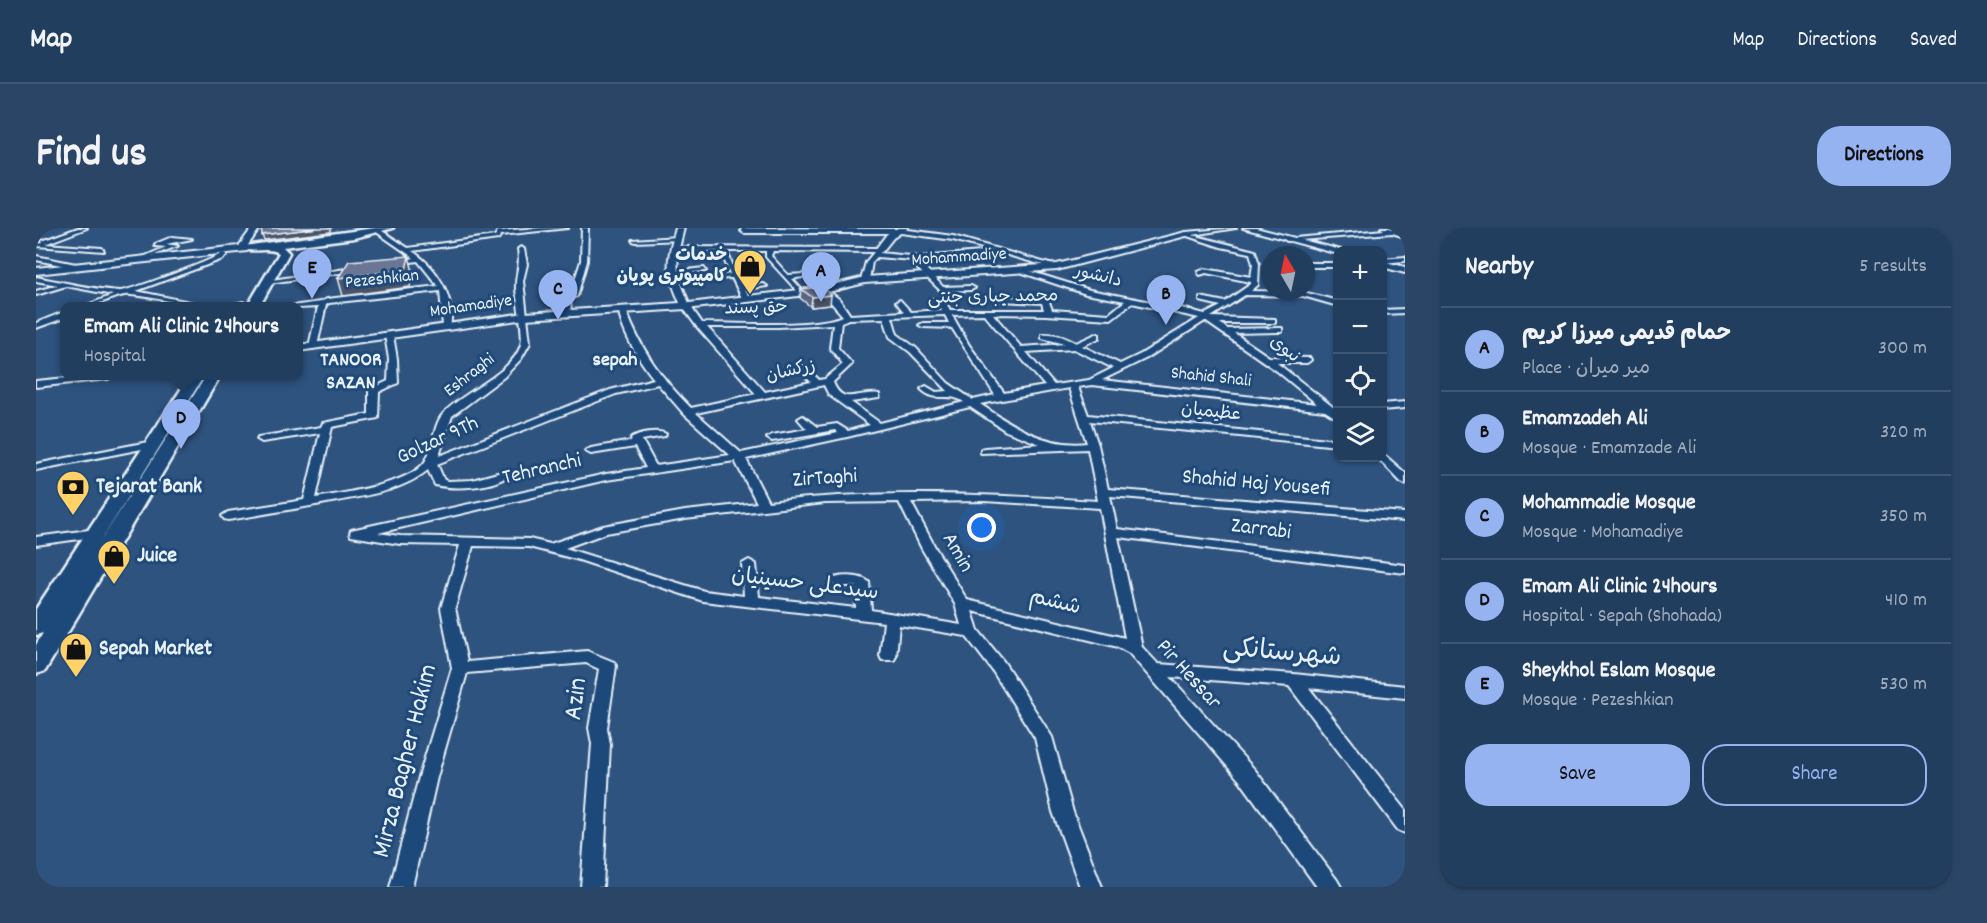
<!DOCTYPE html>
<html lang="en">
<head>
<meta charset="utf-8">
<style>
  body { margin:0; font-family:Dekko,"Playpen Sans Arabic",sans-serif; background:#2a4565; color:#f1f3f6 }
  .controls { position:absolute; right:18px; top:18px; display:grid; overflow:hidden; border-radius:12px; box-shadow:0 2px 4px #0004 }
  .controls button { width:54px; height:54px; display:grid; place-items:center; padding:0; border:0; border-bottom:2px solid #3f5774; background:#223e5f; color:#f1f3f6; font:30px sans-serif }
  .compass { position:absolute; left:1225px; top:18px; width:54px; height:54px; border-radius:50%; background:#223e5f; box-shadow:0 2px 4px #0004; rotate:351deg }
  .you { position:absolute; left:946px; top:300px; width:21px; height:21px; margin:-15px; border:4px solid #fff; border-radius:50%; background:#1a73e8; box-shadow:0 0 0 9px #1a73e833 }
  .badge { display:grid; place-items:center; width:39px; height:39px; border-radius:50%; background:#95b2f1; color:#111; font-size:20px; font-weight:700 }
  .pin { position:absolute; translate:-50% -50px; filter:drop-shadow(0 2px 3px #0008) }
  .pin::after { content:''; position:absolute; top:32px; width:21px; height:18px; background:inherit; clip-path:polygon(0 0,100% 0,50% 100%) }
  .popup { position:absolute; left:24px; top:74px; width:243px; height:78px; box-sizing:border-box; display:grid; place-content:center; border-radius:12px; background:#223e5f; filter:drop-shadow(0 2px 4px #0005); font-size:20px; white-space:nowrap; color:#a2aebd }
  .popup b { font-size:22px; color:#f1f3f6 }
  .popup::after { content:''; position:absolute; left:50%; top:100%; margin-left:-12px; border:12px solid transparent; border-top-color:#223e5f }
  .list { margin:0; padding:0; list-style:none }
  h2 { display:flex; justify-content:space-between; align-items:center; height:78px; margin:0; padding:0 24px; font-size:26px }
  h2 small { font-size:20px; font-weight:400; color:#a2aebd }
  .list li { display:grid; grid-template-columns:39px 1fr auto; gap:18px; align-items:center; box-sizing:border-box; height:84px; padding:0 24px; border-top:2px solid #3f5774 }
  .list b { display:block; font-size:22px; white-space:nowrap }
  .list p { margin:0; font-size:20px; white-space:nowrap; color:#a2aebd }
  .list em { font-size:20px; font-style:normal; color:#a2aebd }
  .actions { display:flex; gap:12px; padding:18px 24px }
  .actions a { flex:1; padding:14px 0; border:2px solid #95b2f1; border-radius:24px; text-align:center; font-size:21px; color:#95b2f1 }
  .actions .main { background:#95b2f1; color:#111 }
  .icon { flex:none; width:33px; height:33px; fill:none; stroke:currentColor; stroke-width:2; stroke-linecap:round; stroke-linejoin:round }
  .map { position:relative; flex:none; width:1369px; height:659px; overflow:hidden; border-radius:24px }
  header { display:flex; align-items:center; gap:36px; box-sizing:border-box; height:84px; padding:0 30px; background:#223e5f; border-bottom:2px solid #3f5774 }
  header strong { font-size:28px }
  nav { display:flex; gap:33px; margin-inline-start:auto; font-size:21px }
  .intro { display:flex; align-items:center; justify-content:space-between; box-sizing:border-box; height:144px; padding:0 36px }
  h1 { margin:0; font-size:42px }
  .button { padding:15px 27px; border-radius:24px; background:#95b2f1; color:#111; font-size:21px; font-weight:700 }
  main { display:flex; gap:36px; padding:0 36px }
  aside { flex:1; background:#223e5f; border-radius:24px; box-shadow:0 2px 4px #0004 }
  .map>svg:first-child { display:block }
</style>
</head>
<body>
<header>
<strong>Map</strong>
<nav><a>Map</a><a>Directions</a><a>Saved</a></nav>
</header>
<div class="intro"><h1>Find us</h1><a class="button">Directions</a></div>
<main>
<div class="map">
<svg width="1369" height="659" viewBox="0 0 1369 659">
  <rect width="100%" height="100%" fill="#2e537f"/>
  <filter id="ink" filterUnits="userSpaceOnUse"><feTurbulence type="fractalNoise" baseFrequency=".0167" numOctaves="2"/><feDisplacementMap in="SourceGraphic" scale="12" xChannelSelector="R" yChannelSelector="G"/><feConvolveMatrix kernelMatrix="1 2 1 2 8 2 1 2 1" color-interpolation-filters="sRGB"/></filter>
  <g filter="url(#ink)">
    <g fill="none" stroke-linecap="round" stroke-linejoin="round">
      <defs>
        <path id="street" d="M42,0H51L9,16L66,20L68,23L0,18V16L7,15L6,13Z
          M505,0H532L465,7L462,11L376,23C401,39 420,69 414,100L407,98L404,63L293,75L290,77L281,118L277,121L273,118L282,79L262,80V79H249L284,74L291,71L402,58L382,33L355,37V35L378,30L339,3V1H343L372,20L459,8L462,3Z
          M546,0H552L551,33L541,68L534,71L535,85L531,87L527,85L526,70L534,67L545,33Z
          M706,0L865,1L917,8L1024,39L1021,41L961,24L958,27L922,29L919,32L883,33L907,59L935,58L939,60L935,62L905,63L878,37L876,32L841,29L836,34L833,52L829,54L825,52L830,34L838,24L737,23L735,28L752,47L768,46L771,48L756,51L768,64L764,66L730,29V23H691L698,41L713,40L716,42L700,45L706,57L727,56L731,58L709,61L714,70L710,72L706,70L696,50L677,51L674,49L694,46L685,23H638L635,21L638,19L843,20L846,22L844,25L885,29L957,23L917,12L865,5H708L705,3Z
          M1345,0H1354L1369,5V9L1356,5L1251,13L1248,11L1348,2Z
          M0,3L3,4L4,5L0,7Z
          M1148,5L1219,23L1223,36L1222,57L1215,63L1267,64L1302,73V78L1267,68L1209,67L1175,89L1239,91V95H1184L1191,101L1246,100V104H1243L1198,105L1233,129L1274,130L1275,132L1271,135H1241L1302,183V191L1289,183L1056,157L1042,159L1052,187L1302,212V218L1054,193L1062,217L1072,261L1369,285V293L1074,268L1081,301L1369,337V345L1082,309L1106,419L1122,436L1258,446L1369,458V470L1273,460L1369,581V605L1362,602L1253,458L1134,449L1219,542L1301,652L1305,659H1281L1205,554L1093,425L1082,419L936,383L942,402L968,434L1016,509L1037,584L1066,659H1044L1017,584L999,510L956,442L930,408L863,397L860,428L858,432H846L844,428L848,394L667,373L543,332L493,319L437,318L419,380L431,434L551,423L578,434L580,438L571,500L574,516L567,659H545L556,516L553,500L563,441L550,435L431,445L401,549L376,659H354L383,549L416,440L405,380L424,317L364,316L315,308L314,305L315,302L570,246L610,240L599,219L555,226L549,223L555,220L596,213L595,210C602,205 622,201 630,206L629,208L606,212L620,238L694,227L648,186L622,156L580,166L401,236L408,252L412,253L436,252L469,243L475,246C458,260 419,262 399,257L392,242C366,263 333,267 301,273C265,280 229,286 192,292L188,291L186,288L192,284L268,272L284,205L226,214L221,211L222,209L285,199L287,195L333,186V162L352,153L353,131L349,107L353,105L357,107L361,131L362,155L343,164L342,190L296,199L280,270C306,265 377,256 390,232C398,218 397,196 408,185C426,164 478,145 485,116C488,106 481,73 480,61C479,45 485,39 482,21L485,19L488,21L491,36L487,53L494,115L485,131L468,149L416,188L403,228L574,162L618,151C605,135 583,101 583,80L590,82C604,121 626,151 655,180L720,166L661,99L646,78L647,76H653L666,95C702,95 776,100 807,88L784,62L788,60L803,71L814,87L868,84L860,74L864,72L875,84L906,82L902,75H892V71H908L914,82H1008L1006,75L965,73V69H968L1012,71L1016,82L1073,86L1089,73L1050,66L981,43L983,40L1054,62L1141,79L1169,86L1185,78L1164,73V69L1189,74L1215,56V54L1170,45L1164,47L1162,44L1169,41L1215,49L1217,36L1214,25L1185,19L1148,7ZM1096,75L1163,90L1105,126L1084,136L1046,118L1063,110V106H1060L1040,115C1029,109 1019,105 1006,106V110L1029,116L985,119L957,86L1010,87L1075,91ZM948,86L1009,158L968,165L933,117L916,87ZM909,87L913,95H887L883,97L887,99L916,100L959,167L937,172L912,155L880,120L861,106L856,89ZM848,90L854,109L874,124L912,163L900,164L890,158L885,161C900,176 912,163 928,174L844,195L815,174L843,170V166C823,163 806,179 797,154L816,136L802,120L805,94L813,91ZM1169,93L1241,143L1281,176L1066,152L1111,130ZM797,96L794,120L807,136L789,151L783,152L769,138H763V142L775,154L729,164L671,99H742ZM1038,121L1077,140L1053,152L1018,157L990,124ZM788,157L793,167L834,197L812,203L801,196L781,199L767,188L762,191L771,201L736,207L731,210L736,213L799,202L802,205L705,225L660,185ZM1033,160L1051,215C1011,220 976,198 944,176ZM934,179L970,203L1004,216L949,220L945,221V225L1052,221L1062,273C952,266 842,261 732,274L710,231L811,209ZM699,233L721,275L649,283L567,298L514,316L493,311L364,308L342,305L570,252ZM948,273L1064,280L1089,410L931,372L900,321L875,274ZM863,274L886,321L919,376L925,397L835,382L833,354C825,347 801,346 793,353L800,358H819L820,380L723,369L720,336L713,332L706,336L708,368L668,363L529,320L570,305L649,291L789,275Z
          M136,9L156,11L130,16L142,18L105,32V30L130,19L119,18V16Z
          M642,9L644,12L599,14L596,12Z
          M186,25L191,26L187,31L100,63L178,79C150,79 123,69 95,67C81,65 63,79 46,79L77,67L30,58L0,67V63L22,57L0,53V49C27,54 55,61 83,63C91,64 181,31 186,25Z
          M0,28L40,36L43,38L40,40L0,32Z
          M1369,29V33L1346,35V31Z
          M1270,35H1302V39H1270Z
          M323,39L325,42L233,55L229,53Z
          M668,40L670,43L636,46L633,44Z
          M790,51H794L803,58V62H797L790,53Z
          M207,74L211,76L210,78L185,79Z
          M1369,81V85L1346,86V82Z
          M25,85H28V90L0,100V95Z
          M51,148H77L72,151L0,159V153Z
          M1369,174V180L1346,182V176Z
          M117,213L121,214V218L0,242V236Z
          M1346,225L1369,245V256L1365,254L1342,230H1346Z
          M60,301L65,302L66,305L65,308L0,317V309Z"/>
        <path id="secondary" d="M216,0H224L212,17L215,20L211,23L0,46V40L203,18Z
          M640,0H648C639,36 638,40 653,75L788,59L829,49L1021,36L1150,4L1200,0L1150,8L1021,42L829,55L788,65L650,81L489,91L262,123V117L489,85L644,75C629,40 630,36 640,0Z
          M862,0H872L857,10L846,24H840L839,22L851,6Z
          M1207,0H1220L1305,22H1302V26Z
          M1346,33L1369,39V45L1346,39Z"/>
        <path id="primary" d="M339,0H357L318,10L247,19L253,25L223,79H211L243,25C232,18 216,26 206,20L208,18Z
          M154,148H168L61,319L170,148H184L9,443L0,446V417L7,405L0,407V381Z"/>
      </defs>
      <use href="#street" stroke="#e8f1f8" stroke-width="4"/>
      <use href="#secondary" stroke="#e8f1f8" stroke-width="4"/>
      <use href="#primary" stroke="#e8f1f8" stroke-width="5"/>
      <use href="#street" fill="#1f4a7a" fill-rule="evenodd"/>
      <use href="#secondary" fill="#1f4a7a" fill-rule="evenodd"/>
      <use href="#primary" fill="#1f4a7a" fill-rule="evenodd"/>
    </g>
    <path fill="#5c657f" stroke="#e8f1f8" stroke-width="1.5" d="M765,61L794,77L775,79L764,70Z"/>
    <path fill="#4b5368" stroke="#e8f1f8" stroke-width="1.5" d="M281,0H296L294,4L228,12L226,7Z
      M373,28L377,44L374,59L307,68L302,50Z
      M795,67L794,77L775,79L776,69Z"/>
    <path fill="#6b7694" stroke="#e8f1f8" stroke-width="1.5" d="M225,0H281L226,7Z
      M373,28L370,42L302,50L313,33Z
      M787,59L795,67L776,69L765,61Z"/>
  </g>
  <defs>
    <symbol id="shop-pin" viewBox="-11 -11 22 30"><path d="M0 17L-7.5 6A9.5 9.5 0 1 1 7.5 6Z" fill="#ffd166" stroke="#1f4a7a"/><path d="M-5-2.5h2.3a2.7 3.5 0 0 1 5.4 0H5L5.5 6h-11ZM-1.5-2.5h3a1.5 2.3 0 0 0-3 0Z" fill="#111"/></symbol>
    <symbol id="bank-pin" viewBox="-11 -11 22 30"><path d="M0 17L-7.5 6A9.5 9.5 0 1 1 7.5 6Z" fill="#ffd166" stroke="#1f4a7a"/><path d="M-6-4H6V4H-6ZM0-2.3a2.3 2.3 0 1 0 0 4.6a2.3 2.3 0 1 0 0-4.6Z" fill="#111"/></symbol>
  </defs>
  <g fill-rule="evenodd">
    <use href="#shop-pin" x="695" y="19" width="38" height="52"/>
    <use href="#bank-pin" x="18" y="240" width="38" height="52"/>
    <use href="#shop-pin" x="59" y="309" width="38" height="52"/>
    <use href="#shop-pin" x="21" y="402" width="38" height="52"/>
  </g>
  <g text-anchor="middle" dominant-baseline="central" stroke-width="6" stroke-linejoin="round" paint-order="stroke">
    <g font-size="18" font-weight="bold" fill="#e8f1f8" stroke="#1f4a7a" text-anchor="end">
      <text x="691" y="28">خدمات<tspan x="691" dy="21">کامپیوتری پویان</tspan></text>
    </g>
    <g font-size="18" fill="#e8f1f8" stroke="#1f4a7a">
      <text transform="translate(923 30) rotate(-4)">Mohammadiye</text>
      <text transform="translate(1062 49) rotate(14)">دانشور</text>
      <text transform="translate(346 52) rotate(-6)">Pezeshkian</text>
      <text transform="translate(957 70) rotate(-1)">محمد جباری جنتی</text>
      <text transform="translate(435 79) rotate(-8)">Mohamadiye</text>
      <text transform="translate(720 81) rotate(-2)">حق پسند</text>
      <text transform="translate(1248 122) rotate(37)">نبوی</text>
      <text transform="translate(755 144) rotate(-13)">زرکشان</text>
      <text transform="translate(434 148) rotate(-38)">Eshraghi</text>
      <text transform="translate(1175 150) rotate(6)">Shahid Shali</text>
      <text transform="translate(1175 185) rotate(6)">عظیمیان</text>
    </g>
    <g font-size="20" font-weight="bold" fill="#e8f1f8" stroke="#1f4a7a">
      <text x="315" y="133">TANOOR<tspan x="315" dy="23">SAZAN</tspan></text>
      <text x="579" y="133">sepah</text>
    </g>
    <g font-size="22" fill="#e8f1f8" stroke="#1f4a7a">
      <text transform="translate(402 213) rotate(-25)">Golzar 9Th</text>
      <text transform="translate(506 242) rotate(-13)">Tehranchi</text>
      <text transform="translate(789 251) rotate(-4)">ZirTaghi</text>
      <text transform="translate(1220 256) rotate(5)">Shahid Haj Yousefi</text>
      <text transform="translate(1225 302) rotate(7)">Zarrabi</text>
      <text transform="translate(921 325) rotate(60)">Amin</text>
      <text transform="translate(769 357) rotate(7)">سیدعلی حسینیان</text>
      <text transform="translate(1019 375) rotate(14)">ششم</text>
      <text transform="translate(1152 447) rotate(48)">Pir Hessar</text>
    </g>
    <g font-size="22" font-weight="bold" fill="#e8f1f8" stroke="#1f4a7a" text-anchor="start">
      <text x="60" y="259">Tejarat Bank</text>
      <text x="101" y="328">Juice</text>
      <text x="63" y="421">Sepah Market</text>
    </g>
    <g font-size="27" fill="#e8f1f8" stroke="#1f4a7a">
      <text transform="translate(1246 426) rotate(5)">شهرستانکی</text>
      <text transform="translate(541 471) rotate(-83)">Azin</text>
      <text transform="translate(370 533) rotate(-76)">Mirza Bagher Hakim</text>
    </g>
  </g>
</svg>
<div class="controls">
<button>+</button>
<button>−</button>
<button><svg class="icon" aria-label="locate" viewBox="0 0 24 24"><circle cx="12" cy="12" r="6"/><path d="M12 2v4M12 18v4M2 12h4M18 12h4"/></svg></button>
<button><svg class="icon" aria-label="layers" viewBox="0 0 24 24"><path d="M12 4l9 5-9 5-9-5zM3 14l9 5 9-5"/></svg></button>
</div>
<svg class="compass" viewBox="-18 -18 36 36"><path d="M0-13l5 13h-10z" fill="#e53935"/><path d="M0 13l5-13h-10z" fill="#a2aebd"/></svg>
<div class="you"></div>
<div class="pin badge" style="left:785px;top:74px">A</div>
<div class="pin badge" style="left:1130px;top:97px">B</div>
<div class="pin badge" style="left:522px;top:92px">C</div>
<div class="pin badge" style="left:145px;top:221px">D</div>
<div class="popup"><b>Emam Ali Clinic 24hours</b>Hospital</div>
<div class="pin badge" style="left:276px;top:71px">E</div>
</div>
<aside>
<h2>Nearby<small>5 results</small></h2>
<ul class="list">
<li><span class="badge">A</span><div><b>حمام قدیمی میرزا کریم</b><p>Place · میر میران</p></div><em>300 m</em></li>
<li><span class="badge">B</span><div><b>Emamzadeh Ali</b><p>Mosque · Emamzade Ali</p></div><em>320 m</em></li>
<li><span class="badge">C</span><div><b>Mohammadie Mosque</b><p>Mosque · Mohamadiye</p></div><em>350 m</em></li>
<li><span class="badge">D</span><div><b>Emam Ali Clinic 24hours</b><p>Hospital · Sepah (Shohada)</p></div><em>410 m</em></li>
<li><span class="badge">E</span><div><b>Sheykhol Eslam Mosque</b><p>Mosque · Pezeshkian</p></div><em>530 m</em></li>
</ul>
<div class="actions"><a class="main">Save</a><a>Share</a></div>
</aside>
</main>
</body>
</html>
